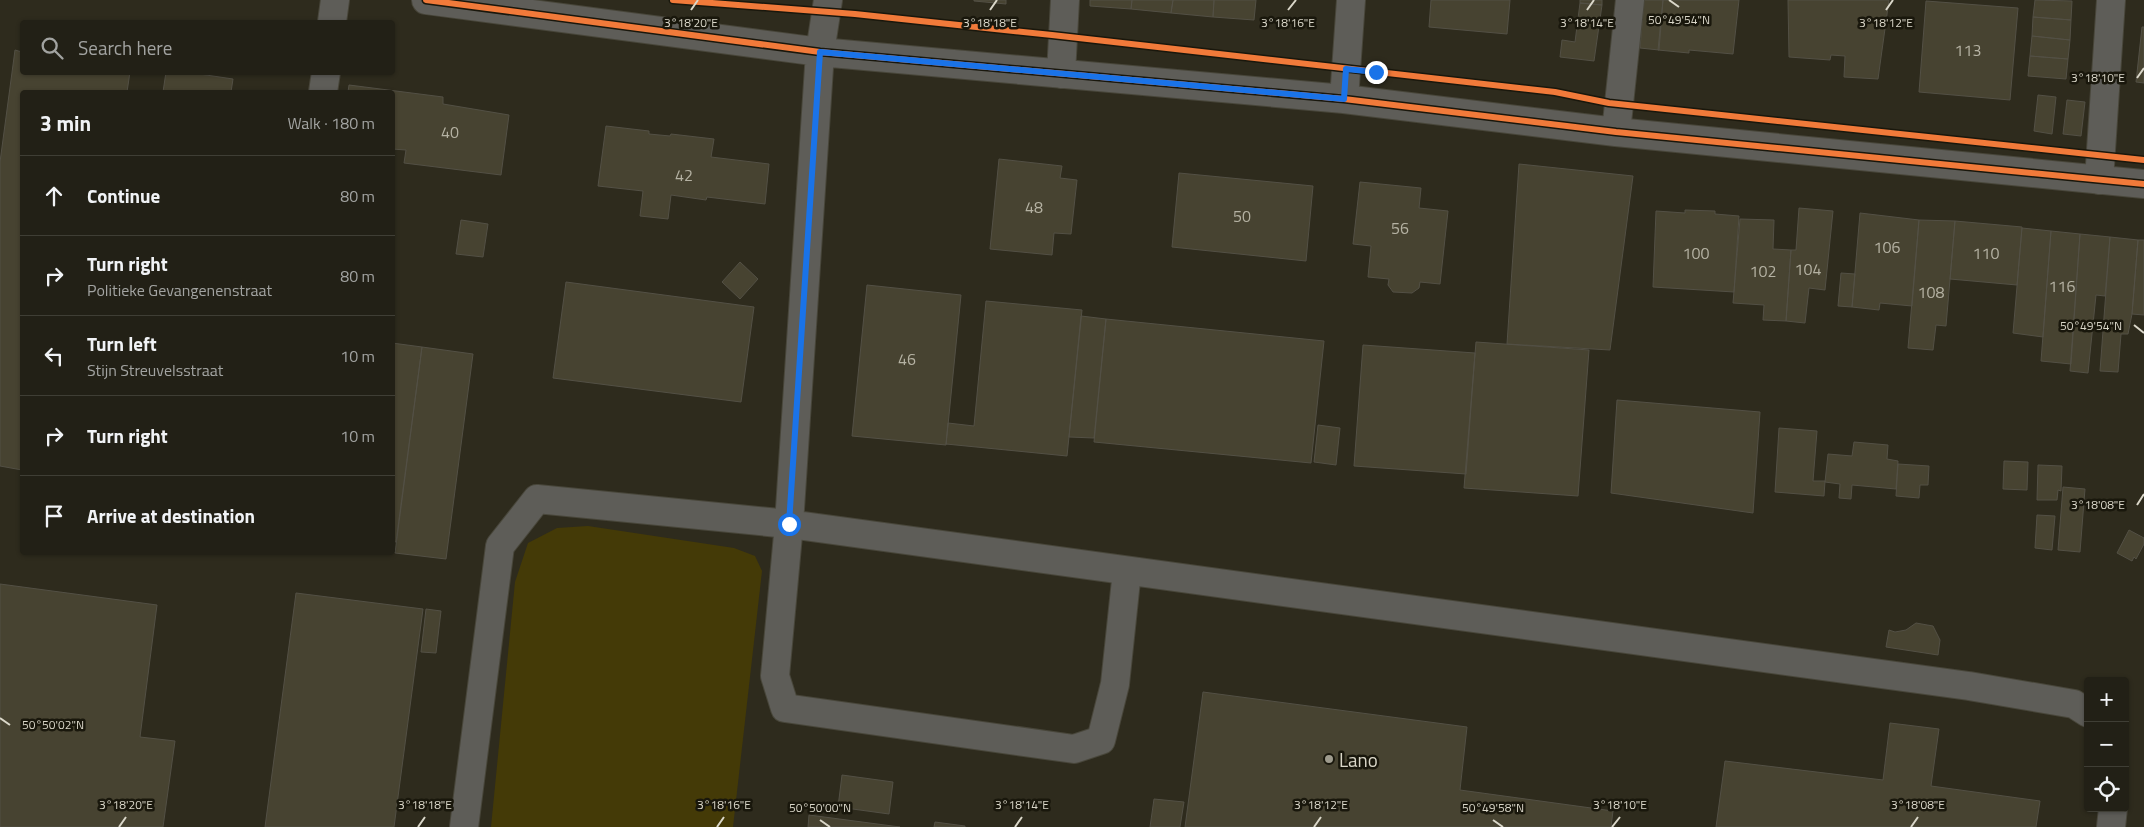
<!DOCTYPE html>
<html lang="en">
<head>
<meta charset="utf-8">
<style>
  body { margin:0; font-family:"Titillium Web",sans-serif; background:#2e2d23; color:#f1f3f6 }
  .controls { position:absolute; right:15px; bottom:15px; display:grid; overflow:hidden; border-radius:5px; box-shadow:0 1px 4px #0004 }
  .controls button { width:45px; height:45px; display:grid; place-items:center; padding:0; border:0; border-bottom:1px solid #3f3e35; background:#222016; color:#f1f3f6; font:25px sans-serif }
  .stop { position:absolute; width:15px; height:15px; margin:-11px; border:4px solid #1a73e8; border-radius:50%; background:#fff }
  .stop.end { background:#1a73e8; border-color:#fff; box-shadow:0 1px 5px #0008 }
  .list { margin:0; padding:0; list-style:none }
  h2 { display:flex; justify-content:space-between; align-items:center; height:65px; margin:0; padding:0 20px; font-size:21px }
  h2 small { font-size:16px; font-weight:400; color:#a2a3a1 }
  .list li { display:grid; grid-template-columns:32px 1fr auto; gap:15px; align-items:center; box-sizing:border-box; height:80px; padding:0 20px; border-top:1px solid #3f3e35 }
  .list b { display:block; font-size:19px; white-space:nowrap }
  .list p { margin:0; font-size:16px; white-space:nowrap; color:#a2a3a1 }
  .list em { font-size:16px; font-style:normal; color:#a2a3a1 }
  .icon { flex:none; width:28px; height:28px; fill:none; stroke:currentColor; stroke-width:2; stroke-linecap:round; stroke-linejoin:round }
  .map { position:relative; flex:none; width:2144px; height:827px; overflow:hidden }
  .search { position:absolute; background:#222016; box-shadow:0 1px 4px #0004; left:20px; top:20px; width:375px; height:55px; display:flex; align-items:center; gap:12px; box-sizing:border-box; padding:0 18px; border-radius:5px; color:#a2a3a1; font-size:19px }
  .panel { position:absolute; background:#222016; box-shadow:0 1px 4px #0004; left:20px; top:90px; width:375px; height:465px; border-radius:5px }
  .map>svg:first-child { display:block }
</style>
</head>
<body>
<div class="map">
<svg width="2144" height="827" viewBox="0 0 2144 827">
  <rect width="100%" height="100%" fill="#2e2b1d"/>
  <path fill="#443a07" d="M588,526L734,548L755,556L762,571L733,827H491L515,582L528,543L557,528Z"/>
  <path fill="#474331" stroke="#535045" d="M974,0H1006V4L974,1Z
    M1090,0H1132L1131,9L1090,6Z
    M1132,0H1173L1171,13L1131,9Z
    M1173,0H1214L1213,17L1171,13Z
    M1214,0H1256L1254,20L1213,17Z
    M1431,0H1510L1507,34L1429,27Z
    M1580,0H1602V5L1580,3Z
    M1644,0H1663L1659,50L1640,48Z
    M1663,0H1739L1733,54L1689,50V53L1658,50Z
    M1788,0H1889L1878,79L1844,77L1845,56L1831,55L1830,60L1789,57Z
    M2035,0L2072,1L2071,20L2033,17Z
    M1926,1L2018,8L2010,100L1919,92Z
    M1580,3L1602,5L1594,61L1560,57L1562,40L1575,42Z
    M2033,17L2071,20L2070,40L2032,36Z
    M2142,27H2144V83L2136,82Z
    M2032,36L2070,40L2068,59L2030,56Z
    M15,50L22,52V72H130L127,92H22V470L0,466V162Z
    M2030,56L2068,59L2066,79L2028,76Z
    M166,72H186L233,79L231,92H163Z
    M349,85L443,97V104L509,115L501,175L404,163L406,150L392,149V92H348Z
    M2038,95L2056,97L2052,134L2034,131Z
    M2067,100L2085,102L2081,136L2063,134Z
    M606,126L649,131V134L670,136L671,134L714,139L711,157L769,164L765,204L707,197L706,200L671,195L668,219L640,216L643,191L598,186Z
    M999,159L1062,166L1060,178L1077,180L1071,234L1054,233L1052,255L990,249Z
    M1519,164L1633,176L1610,350L1507,344Z
    M1179,173L1313,186L1306,261L1172,247Z
    M1360,182L1421,188L1419,208L1448,211L1440,284L1420,282L1419,288L1412,293L1393,292L1388,285L1389,279L1368,277L1371,246L1353,244Z
    M1799,208L1833,211L1825,290L1809,288L1805,323L1786,321L1791,250H1796Z
    M1685,210L1715,211V214L1739,216L1734,292L1653,287L1656,211L1685,213Z
    M1860,213L1919,220L1912,306L1880,303L1879,310L1852,307Z
    M1740,219L1774,220L1773,249L1791,250L1786,321L1763,320L1764,305L1733,303Z
    M461,220L488,224L483,257L456,254Z
    M1919,220L1955,221L1946,326L1936,325L1933,350L1908,348Z
    M1955,221L2022,227L2017,285L1950,279Z
    M2022,228L2051,231L2043,337L2013,333Z
    M2051,231L2080,234L2071,364L2041,361Z
    M2080,234L2110,237L2105,296L2096,295L2088,373L2070,371Z
    M2110,237L2138,240L2132,314L2128,334H2121L2118,372L2100,371Z
    M2138,240H2144V315L2132,314Z
    M740,262L758,279L740,299L722,282Z
    M1841,273L1855,274L1852,307L1838,306Z
    M566,282L754,307L741,402L553,378Z
    M867,285L961,295L946,445L852,436Z
    M986,301L1082,310L1067,456L946,444L948,423L974,426Z
    M1081,316L1106,319L1094,438L1069,437Z
    M1106,319L1324,341L1311,463L1094,442Z
    M1476,342L1589,350L1578,496L1464,488Z
    M392,343L422,347L396,542L392,541Z
    M1363,345L1475,353L1466,474L1354,466Z
    M422,347L473,354L446,559L395,553Z
    M1617,400L1760,412L1753,513L1611,493Z
    M1318,425L1340,428L1336,465L1314,462Z
    M1779,428L1817,431L1813,481H1825L1824,496L1775,492Z
    M1854,442L1888,445L1887,459L1898,461L1896,489L1852,485L1851,499L1839,498L1840,484L1825,482L1828,454L1852,456Z
    M2004,461L2028,462L2027,490L2003,489Z
    M1898,464L1929,466L1928,485H1920L1919,498L1896,496Z
    M2038,465L2062,466L2061,491L2058,490L2057,500H2037Z
    M2063,487L2085,489L2080,552L2058,550Z
    M2037,515L2055,516L2052,550L2035,548Z
    M2129,530L2144,538V544L2136,559L2134,557L2132,561L2117,553Z
    M0,584L157,605L140,737L175,741L163,827H0Z
    M296,593L423,609L394,827H265Z
    M426,609L441,611L436,653L421,652Z
    M1916,623L1933,626L1940,640L1938,655L1886,647L1889,630L1895,632L1906,630Z
    M1203,692L1467,727L1460,790L1613,811L1611,827H1185Z
    M1890,723L1939,729L1931,786L2040,801L2036,827H1716L1725,761L1883,780Z
    M842,775L893,782L889,814L838,807Z
    M1154,799L1184,802L1180,827H1150Z
    M809,815L900,827H808Z
    M935,822L965,826V827H934Z"/>
  <g fill="none" stroke-linecap="round" stroke-linejoin="round">
    <defs>
      <path id="minor" d="M426,0L820,52L1344,99L1616,132L2144,184
        M828,0L820,52L789,524L775,676L785,708L1074,749L1101,740L1115,684L1127,571
        M332,22L335,0
        M1061,74L1065,0
        M323,92L326,72
        M1344,99L1351,0
        M1616,132L1630,0
        M2099,180L2111,0
        M464,827L500,546L537,499L789,524L1969,686L2074,704L2088,713
        M2111,827L2113,808"/>
    </defs>
    <use href="#minor" stroke="#48463a" stroke-width="30"/>
    <use href="#minor" stroke="#5e5d58" stroke-width="28"/>
    <defs>
      <path id="cycleway" d="M426,0L820,52L1344,99L1616,132L2144,184
        M673,0L855,14L1052,35L1555,92L1609,103L2144,160"/>
    </defs>
    <use href="#cycleway" stroke="#19170c" stroke-width="9"/>
    <use href="#cycleway" stroke="#f17a3a" stroke-width="6"/>
  </g>
  <g fill="none" stroke-linecap="round" stroke-linejoin="round">
    <path stroke="#1a73e8" stroke-width="6" d="M789,524L820,52L1344,99L1346,69L1376,72"/>
  </g>
  <path fill="none" stroke="#dad7c9" stroke-width="2" d="M1669,0L1679,7M691,10L698,0M990,10L997,0M1288,10L1296,0M1587,10L1594,0M1886,10L1893,0M2137,78L2144,68M2134,325L2144,333M2137,505L2144,494M0,718L10,725M820,820L830,827M1493,820L1503,827M119,827L126,817M418,827L425,817M717,827L724,817M1015,827L1022,817M1314,827L1321,817M1612,827L1620,817M1911,827L1918,817"/>
  <circle fill="#9e9b8d" stroke="#19170c" stroke-width="2" cx="1329" cy="759" r="5"/>
  <g text-anchor="middle" dominant-baseline="central" stroke-width="5" stroke-linejoin="round" paint-order="stroke">
    <g font-size="16" fill="#b5b2a3">
      <text x="1968" y="50">113</text>
      <text x="450" y="132">40</text>
      <text x="684" y="175">42</text>
      <text x="1034" y="207">48</text>
      <text x="1242" y="216">50</text>
      <text x="1400" y="228">56</text>
      <text x="1887" y="247">106</text>
      <text x="1696" y="253">100</text>
      <text x="1986" y="253">110</text>
      <text x="1808" y="269">104</text>
      <text x="1763" y="271">102</text>
      <text x="2062" y="286">116</text>
      <text x="1931" y="292">108</text>
      <text x="907" y="359">46</text>
    </g>
    <g font-size="19" fill="#dad7c9" stroke="#19170c" text-anchor="start">
      <text x="1339" y="759">Lano</text>
    </g>
  </g>
  <g font-size="12" text-anchor="middle" fill="#dad7c9" stroke="#19170c" stroke-width="5" stroke-linejoin="round" paint-order="stroke">
    <text x="1679" y="24">50°49'54"N</text>
    <text x="691" y="27">3°18'20"E</text>
    <text x="990" y="27">3°18'18"E</text>
    <text x="1288" y="27">3°18'16"E</text>
    <text x="1587" y="27">3°18'14"E</text>
    <text x="1886" y="27">3°18'12"E</text>
    <text x="2098" y="82">3°18'10"E</text>
    <text x="2091" y="330">50°49'54"N</text>
    <text x="2098" y="509">3°18'08"E</text>
    <text x="53" y="729">50°50'02"N</text>
    <text x="126" y="809">3°18'20"E</text>
    <text x="425" y="809">3°18'18"E</text>
    <text x="724" y="809">3°18'16"E</text>
    <text x="1022" y="809">3°18'14"E</text>
    <text x="1321" y="809">3°18'12"E</text>
    <text x="1620" y="809">3°18'10"E</text>
    <text x="1918" y="809">3°18'08"E</text>
    <text x="820" y="812">50°50'00"N</text>
    <text x="1493" y="812">50°49'58"N</text>
  </g>
</svg>
<div class="controls">
<button>+</button>
<button>−</button>
<button><svg class="icon" aria-label="locate" viewBox="0 0 24 24"><circle cx="12" cy="12" r="6"/><path d="M12 2v4M12 18v4M2 12h4M18 12h4"/></svg></button>
</div>
<div class="stop" style="left:789px;top:524px"></div>
<div class="stop end" style="left:1376px;top:72px"></div>
<div class="search"><svg class="icon" aria-label="search" viewBox="0 0 24 24"><circle cx="10" cy="10" r="6"/><path d="M15 15l6 6"/></svg>Search here</div>
<section class="panel">
<h2>3 min<small>Walk · 180 m</small></h2>
<ul class="list">
<li><svg class="icon" aria-label="ahead" viewBox="0 0 24 24"><path d="M12 20V5M6 11l6-6 6 6"/></svg><div><b>Continue</b></div><em>80 m</em></li>
<li><svg class="icon" aria-label="right" viewBox="0 0 24 24"><path d="M7 20v-9h11M14 6l5 5-5 5"/></svg><div><b>Turn right</b><p>Politieke Gevangenenstraat</p></div><em>80 m</em></li>
<li><svg class="icon" aria-label="left" viewBox="0 0 24 24"><path d="M17 20v-9H6M10 6l-5 5 5 5"/></svg><div><b>Turn left</b><p>Stijn Streuvelsstraat</p></div><em>10 m</em></li>
<li><svg class="icon" aria-label="right" viewBox="0 0 24 24"><path d="M7 20v-9h11M14 6l5 5-5 5"/></svg><div><b>Turn right</b></div><em>10 m</em></li>
<li><svg class="icon" aria-label="arrive" viewBox="0 0 24 24"><path d="M6 21V4h12l-3 4 3 4H6"/></svg><div><b>Arrive at destination</b></div></li>
</ul>
</section>
</div>
</body>
</html>
